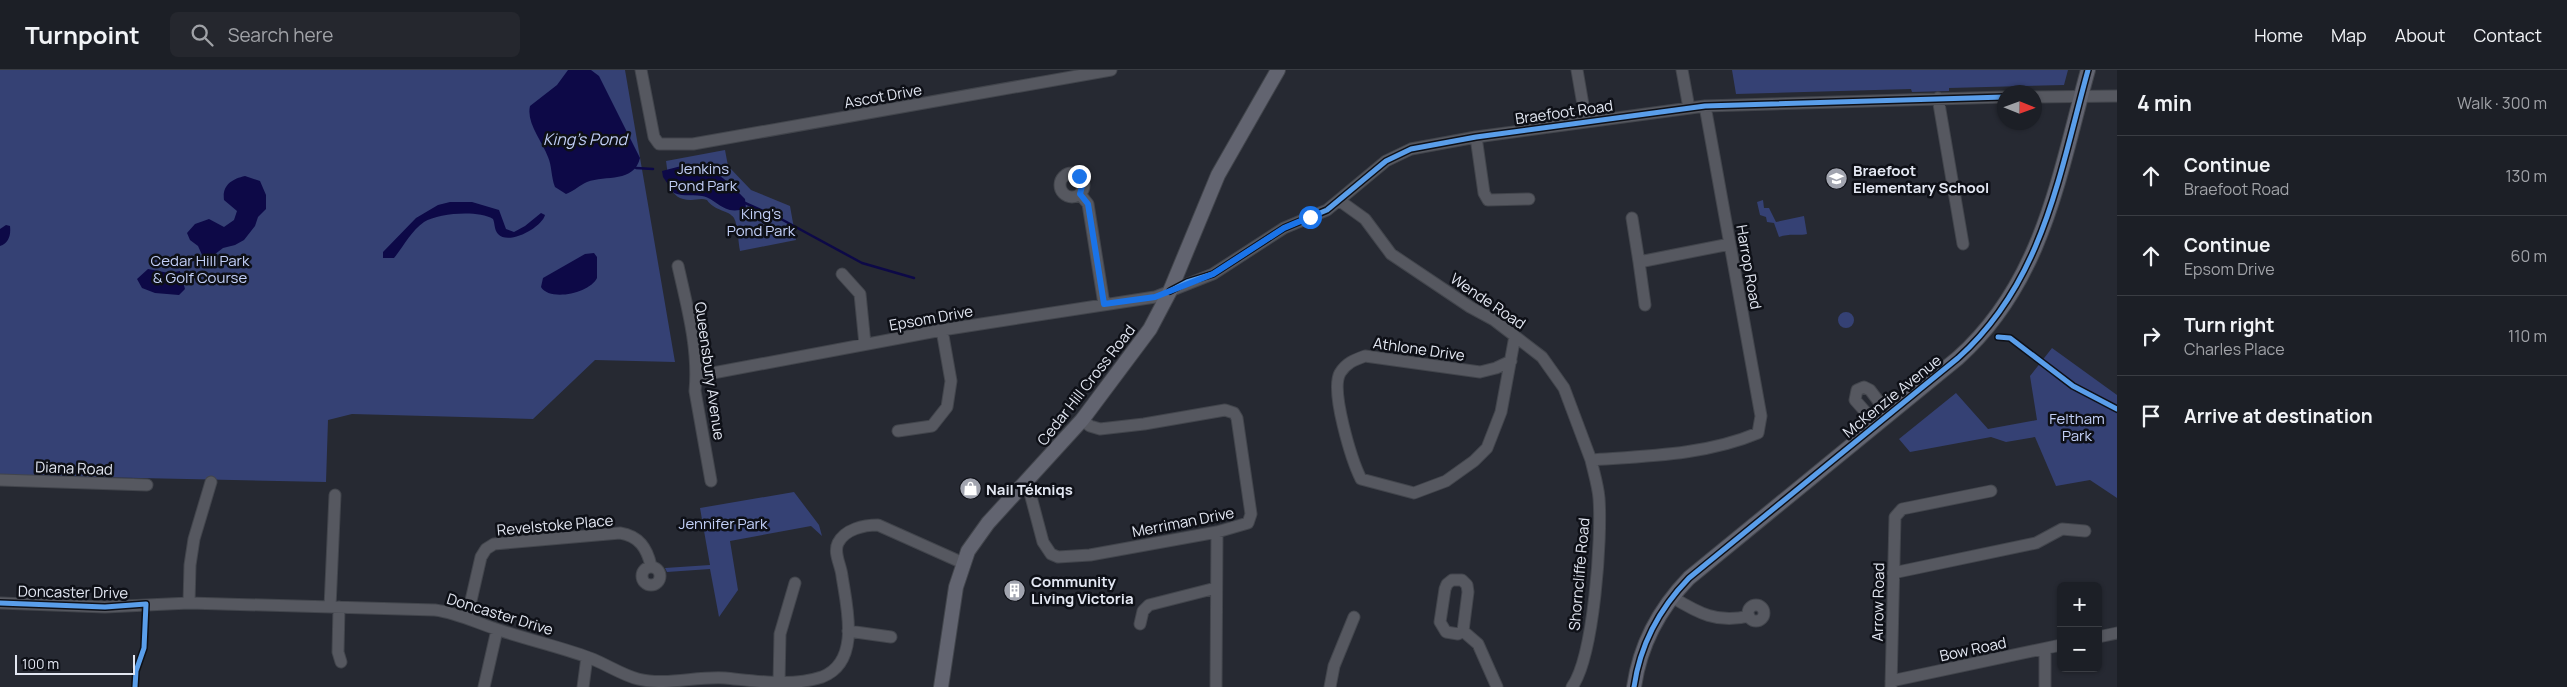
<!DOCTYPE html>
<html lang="en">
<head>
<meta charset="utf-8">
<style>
  body { margin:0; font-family:Manrope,sans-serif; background:#25272e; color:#f1f3f6 }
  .controls { position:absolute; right:15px; bottom:15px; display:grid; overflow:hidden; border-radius:8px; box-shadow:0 1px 4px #0004 }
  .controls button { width:45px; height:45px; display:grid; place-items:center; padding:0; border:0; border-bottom:1px solid #3a3d43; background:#1c1f26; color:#f1f3f6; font:25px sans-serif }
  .compass { position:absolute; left:1997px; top:15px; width:45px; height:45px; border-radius:50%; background:#1c1f26; box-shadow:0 1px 4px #0004; rotate:91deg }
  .scale { position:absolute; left:15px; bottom:12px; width:120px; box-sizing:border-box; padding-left:5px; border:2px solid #e3e7f2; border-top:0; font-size:14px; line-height:18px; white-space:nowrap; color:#e3e7f2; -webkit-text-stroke:4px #0e1017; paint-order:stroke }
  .stop { position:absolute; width:15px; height:15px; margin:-11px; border:4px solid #1a73e8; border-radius:50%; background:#fff }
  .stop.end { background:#1a73e8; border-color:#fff; box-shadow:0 1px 5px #0008 }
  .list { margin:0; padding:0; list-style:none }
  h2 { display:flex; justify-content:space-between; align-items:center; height:65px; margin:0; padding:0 20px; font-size:21px }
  h2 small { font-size:16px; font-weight:400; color:#a0a2a7 }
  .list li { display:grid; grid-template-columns:32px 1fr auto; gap:15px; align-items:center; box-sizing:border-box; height:80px; padding:0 20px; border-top:1px solid #3a3d43 }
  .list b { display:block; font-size:19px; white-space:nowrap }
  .list p { margin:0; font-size:16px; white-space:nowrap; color:#a0a2a7 }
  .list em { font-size:16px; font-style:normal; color:#a0a2a7 }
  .icon { flex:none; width:28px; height:28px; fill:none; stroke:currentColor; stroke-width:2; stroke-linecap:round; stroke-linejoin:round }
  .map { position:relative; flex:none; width:2117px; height:617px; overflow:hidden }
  header { display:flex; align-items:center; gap:30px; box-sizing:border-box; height:70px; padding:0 25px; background:#1c1f26; border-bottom:1px solid #3a3d43 }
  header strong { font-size:24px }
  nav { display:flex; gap:28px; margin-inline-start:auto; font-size:18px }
  .search { width:350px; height:45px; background:#25272e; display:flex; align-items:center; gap:12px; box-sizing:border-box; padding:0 18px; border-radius:8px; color:#a0a2a7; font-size:19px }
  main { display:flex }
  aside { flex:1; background:#1c1f26 }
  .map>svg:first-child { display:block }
</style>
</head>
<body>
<header>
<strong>Turnpoint</strong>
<div class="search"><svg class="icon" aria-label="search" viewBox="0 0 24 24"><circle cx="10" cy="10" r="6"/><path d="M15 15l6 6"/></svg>Search here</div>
<nav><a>Home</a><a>Map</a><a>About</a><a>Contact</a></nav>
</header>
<main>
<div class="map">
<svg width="2117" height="617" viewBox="0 0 2117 617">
  <rect width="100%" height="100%" fill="#262932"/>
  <path fill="#354174" d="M0,0H625L675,292L595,290L533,349L352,344L328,350L326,412L0,405Z
    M1732,0H2068L2064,15L1949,18V21L1912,22L1911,19L1736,24Z
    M725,80L728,96L751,120L790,136L796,170L740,181C738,171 738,156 734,148C729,140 714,141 707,130C701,128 697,130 691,130C667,130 669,109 666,91Z
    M1763,130L1764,138H1769L1776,152L1804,146L1807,164C1797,166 1790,163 1779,167L1774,153L1767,152L1766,147L1760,145L1757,132Z
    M1838 250a8 8 0 1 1 16 0a8 8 0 1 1-16 0Z
    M2052,278L2117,325V428L2090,410L2056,416L2035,367L2006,372L1991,367L1910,382L1899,369L1956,323L1988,359L2037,350L2030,306Z
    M794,422L819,455L822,466L811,456L730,471L738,520L719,547L710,499L667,502L665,498L710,495L700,438Z"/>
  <path fill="#0d0947" d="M568,0H591L599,6L640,88C634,113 606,105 587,112C580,115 574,121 566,124L555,117C551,107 552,96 548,87C542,71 526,53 530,36L557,15Z
    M689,94C712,95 730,113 745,129L746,138C724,147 718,129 702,126C693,124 685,127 674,123L663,107L662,101Z
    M245,106L260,111L266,125V139L258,147L255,156L244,170L235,175L223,178L210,188L203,187L198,176L190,170L187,163L195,154L209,149L224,157L234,150L237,141L224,130C222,115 232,109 245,106Z
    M450,132H472L499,140L506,159L514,162L525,156L541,143L545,145C542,157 509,176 498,164C494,160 495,153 493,149C478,140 439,143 424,152C411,161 404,176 394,188H383V182L416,148L438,135Z
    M6,155L10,156C11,165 9,173 0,176V159Z
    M594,183L597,187V208C590,223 550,232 541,217L543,208L585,184Z
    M148,199L169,203L180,201L185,219L179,225L155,223L142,218L137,209Z"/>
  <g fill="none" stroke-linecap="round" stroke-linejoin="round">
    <path stroke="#0d0947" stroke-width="2.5" d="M636,98L653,99
      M745,133L781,149L862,193L914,208"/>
    <defs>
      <path id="minor" d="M641,0L654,67L659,74H693L1111,0
        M1577,0L1586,52
        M1682,0L1689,38
        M2034,27L2117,26
        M1938,28L1963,174
        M1476,67L1484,123L1488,130L1529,129
        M1060 115a12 12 0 1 1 24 0a12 12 0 1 1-24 0Z
        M1080,124L1088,134L1104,234
        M1340,131L1365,149L1391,184L1470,237L1494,250L1542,287L1564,318L1591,390C1647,386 1706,385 1758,363L1761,346L1705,36
        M1632,148L1639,192L1730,174
        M1639,192L1645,235
        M678,196C687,236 699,279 695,321L711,411
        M842,204L860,224L865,274
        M1511,291L1496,298L1480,302L1365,286C1354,290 1346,293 1340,303C1330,321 1352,391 1361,409L1414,423L1446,411L1474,391L1487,378L1501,342L1515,266
        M697,306L942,260L1155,227L1213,204L1284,158L1327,140L1386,91L1411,79L1476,67L1705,36L2004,27
        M1877,355L1855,330L1857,320L1864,317L1870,320L1889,345
        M898,361L932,356L947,337L951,311L942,260
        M0,410L147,415
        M1022,416L1030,423L1043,472L1051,484L1058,487L1090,485L1217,462L1248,453L1251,444L1237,348L1234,343L1225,340L1144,354L1100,359L1090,356L1082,350
        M642 506a9 9 0 1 1 18 0a9 9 0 1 1-18 0Z
        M1893,503L2036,473L2062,459L2085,461
        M1452,510H1462L1467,515L1468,522L1463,561L1458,564L1446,562L1440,552L1445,519L1447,514Z
        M1672,527C1698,543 1718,554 1749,546
        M0,533L105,537L189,533L435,540C458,543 477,553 499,560C529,570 561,577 590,588C606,594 622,605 638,609C666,616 696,606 725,608C756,611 792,617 822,607C861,592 847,538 842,506C841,495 833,483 838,473C845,459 864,455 878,455L963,493
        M189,533L190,495L194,469L211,412
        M1748 543a8 8 0 1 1 16 0a8 8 0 1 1-16 0Z
        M330,537L335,425
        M339,537L338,582L341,592
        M467,548L481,487L486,479L494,474L620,463C639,466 647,478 651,496
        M1140,554L1143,541L1149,535L1216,518
        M848,561L891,567
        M1463,561L1478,574L1497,617
        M2098,567L2117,563
        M1891,611L2061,575
        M779,613L780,564L795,513
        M484,617L497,560
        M583,617L587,587
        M1216,617L1217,462
        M1330,617L1334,596L1354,547
        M1572,617C1594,586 1602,468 1599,428C1598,416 1594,403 1591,390
        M1891,617L1895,447L1902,439L1991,421
        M2045,617V579"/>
      <path id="major" d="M941,617L956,517L968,481L988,453L1082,350L1150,259L1170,221L1218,105L1278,0
        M1634,617C1640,575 1660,538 1689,508L1958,288C2043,212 2059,105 2088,0"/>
    </defs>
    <use href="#minor" stroke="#42454c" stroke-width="13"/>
    <use href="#major" stroke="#42454c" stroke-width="16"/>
    <use href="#minor" stroke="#565860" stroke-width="11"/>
    <use href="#major" stroke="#626470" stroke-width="14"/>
    <defs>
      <path id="cycleway" d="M1170,221L1187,212L1213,204L1284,158L1327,140L1386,91L1411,79L1476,67L1705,36L2004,27
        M1998,267L2010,268L2073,316L2117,339
        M0,533L105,537L146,534L144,578L136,601L135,617
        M1634,617C1640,575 1660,538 1689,508L1958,288C2043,212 2059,105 2088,0"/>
    </defs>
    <use href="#cycleway" stroke="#0e1017" stroke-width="8"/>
    <use href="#cycleway" stroke="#5a9eea" stroke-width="5"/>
  </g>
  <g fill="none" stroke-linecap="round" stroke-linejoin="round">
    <path stroke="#1a73e8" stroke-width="6" d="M1079,106L1083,112L1080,124L1088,134L1104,234L1155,227L1213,204L1284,158L1310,147"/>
  </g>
  <defs>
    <symbol id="school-disc" viewBox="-11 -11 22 22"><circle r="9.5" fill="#a1a4af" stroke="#0e1017"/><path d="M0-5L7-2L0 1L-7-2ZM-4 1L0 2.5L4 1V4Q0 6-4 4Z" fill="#fff"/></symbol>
    <symbol id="shop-disc" viewBox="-11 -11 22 22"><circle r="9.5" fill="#a1a4af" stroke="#0e1017"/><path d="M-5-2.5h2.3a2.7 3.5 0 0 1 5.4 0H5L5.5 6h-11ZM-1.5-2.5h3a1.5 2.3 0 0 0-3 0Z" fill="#fff"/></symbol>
    <symbol id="building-disc" viewBox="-11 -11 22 22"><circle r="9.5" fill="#a1a4af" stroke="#0e1017"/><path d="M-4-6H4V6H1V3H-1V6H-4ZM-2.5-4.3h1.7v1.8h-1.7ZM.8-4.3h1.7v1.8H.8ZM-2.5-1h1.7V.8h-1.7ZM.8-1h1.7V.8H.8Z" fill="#fff"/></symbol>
  </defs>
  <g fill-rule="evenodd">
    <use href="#school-disc" x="1824" y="96" width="25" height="25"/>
    <use href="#shop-disc" x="958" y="406" width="25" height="25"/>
    <use href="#building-disc" x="1002" y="508" width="25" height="25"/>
  </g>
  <g text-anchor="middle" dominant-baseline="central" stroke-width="5" stroke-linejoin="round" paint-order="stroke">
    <g font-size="15" fill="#e3e7f2" stroke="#0e1017">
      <text transform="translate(883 26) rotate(-10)">Ascot Drive</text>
      <text transform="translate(1564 42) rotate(-8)">Braefoot Road</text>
      <text transform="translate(1749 197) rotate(80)">Harrop Road</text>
      <text transform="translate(1488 231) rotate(34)">Wende Road</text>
      <text transform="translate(931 248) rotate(-10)">Epsom Drive</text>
      <text transform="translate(1419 279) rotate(8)">Athlone Drive</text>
      <text transform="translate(710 301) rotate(82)">Queensbury Avenue</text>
      <text transform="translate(1086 315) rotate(-52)">Cedar Hill Cross Road</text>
      <text transform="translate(1892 326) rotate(-39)">McKenzie Avenue</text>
      <text transform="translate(74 398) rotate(2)">Diana Road</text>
      <text transform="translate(1183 452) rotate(-11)">Merriman Drive</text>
      <text transform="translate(555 455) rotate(-5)">Revelstoke Place</text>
      <text transform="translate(1579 504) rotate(-85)">Shorncliffe Road</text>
      <text transform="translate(73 522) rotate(1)">Doncaster Drive</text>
      <text transform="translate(1878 532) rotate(-89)">Arrow Road</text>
      <text transform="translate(500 544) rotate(17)">Doncaster Drive</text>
      <text transform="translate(1973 579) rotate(-12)">Bow Road</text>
    </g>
    <g font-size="15" fill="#c3d0f8" stroke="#0e1017">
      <text x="703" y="98">Jenkins<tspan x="703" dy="17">Pond Park</tspan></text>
      <text x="761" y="143">King's<tspan x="761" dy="17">Pond Park</tspan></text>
      <text x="200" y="190">Cedar Hill Park<tspan x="200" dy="17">&amp; Golf Course</tspan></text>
      <text x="2077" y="348">Feltham<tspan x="2077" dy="17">Park</tspan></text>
      <text x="723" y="453">Jennifer Park</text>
    </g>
    <g font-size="15" font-weight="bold" fill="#e3e7f2" stroke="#0e1017" text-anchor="start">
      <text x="1853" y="100">Braefoot<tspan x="1853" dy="17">Elementary School</tspan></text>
      <text x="986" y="419">Nail Tékniqs</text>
      <text x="1031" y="511">Community<tspan x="1031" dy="17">Living Victoria</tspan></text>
    </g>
    <g font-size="16" font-style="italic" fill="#c2cff7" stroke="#0e1017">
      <text x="585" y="69">King's Pond</text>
    </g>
  </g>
</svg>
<div class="controls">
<button>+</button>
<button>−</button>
</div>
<svg class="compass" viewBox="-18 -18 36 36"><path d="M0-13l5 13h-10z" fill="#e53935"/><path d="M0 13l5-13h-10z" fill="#a0a2a7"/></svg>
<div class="scale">100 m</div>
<div class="stop" style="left:1310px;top:147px"></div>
<div class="stop end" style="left:1079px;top:106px"></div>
</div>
<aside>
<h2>4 min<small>Walk · 300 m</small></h2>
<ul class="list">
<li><svg class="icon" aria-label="ahead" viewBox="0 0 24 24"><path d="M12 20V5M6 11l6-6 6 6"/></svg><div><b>Continue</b><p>Braefoot Road</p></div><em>130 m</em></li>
<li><svg class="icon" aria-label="ahead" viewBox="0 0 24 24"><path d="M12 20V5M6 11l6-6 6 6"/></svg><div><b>Continue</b><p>Epsom Drive</p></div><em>60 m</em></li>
<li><svg class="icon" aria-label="right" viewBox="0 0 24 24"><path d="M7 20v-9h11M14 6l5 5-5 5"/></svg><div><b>Turn right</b><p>Charles Place</p></div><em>110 m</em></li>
<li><svg class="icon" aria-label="arrive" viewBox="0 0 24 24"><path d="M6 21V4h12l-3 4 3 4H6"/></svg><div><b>Arrive at destination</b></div></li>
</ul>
</aside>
</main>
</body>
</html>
